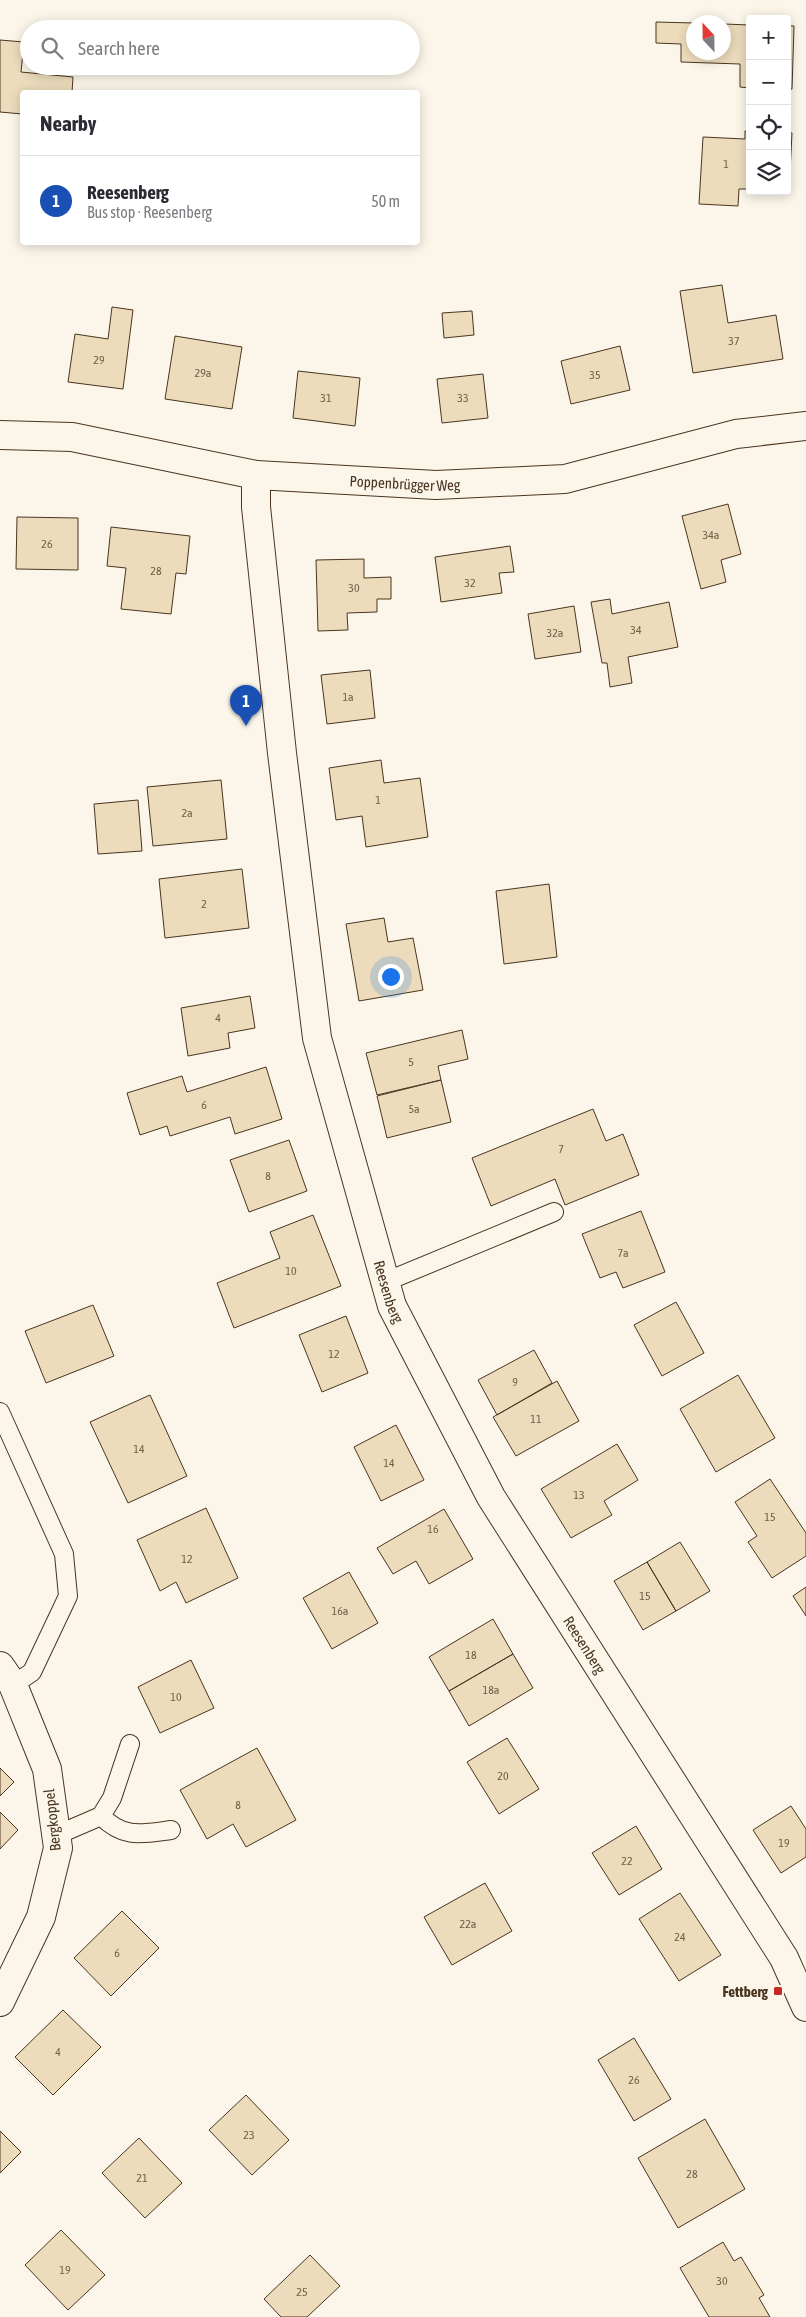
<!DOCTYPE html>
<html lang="en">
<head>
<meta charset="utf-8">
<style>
  body { margin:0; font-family:"Asap Condensed",sans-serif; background:#f7f7f7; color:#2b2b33 }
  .controls { position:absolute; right:15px; top:15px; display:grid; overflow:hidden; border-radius:5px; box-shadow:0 2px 12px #0003 }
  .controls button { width:45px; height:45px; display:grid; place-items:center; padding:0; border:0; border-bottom:1px solid #e1e1e2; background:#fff; color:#2b2b33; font:25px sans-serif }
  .compass { position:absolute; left:686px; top:15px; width:45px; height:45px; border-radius:50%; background:#fff; box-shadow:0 2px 12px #0003; rotate:338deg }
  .you { position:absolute; left:390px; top:976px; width:18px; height:18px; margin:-12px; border:4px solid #fff; border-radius:50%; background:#1a73e8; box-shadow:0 0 0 8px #1a73e833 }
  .badge { display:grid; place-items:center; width:32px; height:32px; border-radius:50%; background:#c62828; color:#fff; font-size:16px; font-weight:700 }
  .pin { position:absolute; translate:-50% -41px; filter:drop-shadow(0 1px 2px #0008) }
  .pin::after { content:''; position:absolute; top:26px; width:18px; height:15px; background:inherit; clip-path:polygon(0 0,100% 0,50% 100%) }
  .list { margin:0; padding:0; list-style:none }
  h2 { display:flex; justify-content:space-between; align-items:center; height:65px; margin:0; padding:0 20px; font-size:21px }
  h2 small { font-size:16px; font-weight:400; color:#7c7c81 }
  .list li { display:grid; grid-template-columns:32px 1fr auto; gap:15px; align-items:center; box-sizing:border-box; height:90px; padding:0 20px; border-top:1px solid #e1e1e2 }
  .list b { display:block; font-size:19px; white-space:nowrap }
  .list p { margin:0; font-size:16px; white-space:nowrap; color:#7c7c81 }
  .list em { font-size:16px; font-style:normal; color:#7c7c81 }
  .icon { flex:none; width:28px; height:28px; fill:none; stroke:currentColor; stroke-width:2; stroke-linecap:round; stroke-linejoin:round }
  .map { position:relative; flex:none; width:806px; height:2317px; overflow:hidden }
  .search { position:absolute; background:#fff; box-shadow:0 2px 12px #0003; left:20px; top:20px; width:400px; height:55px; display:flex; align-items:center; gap:12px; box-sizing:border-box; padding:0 18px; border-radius:28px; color:#7c7c81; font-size:19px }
  .panel { position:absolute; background:#fff; box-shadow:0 2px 12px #0003; left:20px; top:90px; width:400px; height:155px; border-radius:5px }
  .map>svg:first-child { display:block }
</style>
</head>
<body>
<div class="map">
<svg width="806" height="2317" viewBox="0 0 806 2317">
  <rect width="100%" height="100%" fill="#fbf6e9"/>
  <path fill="#ecdcbc" stroke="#4a3520" d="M656,22L694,23V52H724V24L750,25V88L740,87V64L681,62V44L656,43Z
    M787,26H794L792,89H787Z
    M0,40L24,42L21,72L73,77L72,92H22V114L0,112Z
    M745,131H750V189H739L738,206L699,204L703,137L745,139Z
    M787,133H792L789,192L783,191H787Z
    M722,285L728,323L776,315L783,359L693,373L680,291Z
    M112,307L133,310L123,389L68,382L75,334L108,339Z
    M472,311L474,335L444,338L442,313Z
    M175,336L242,347L232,409L165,399Z
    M620,346L630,390L571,404L561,361Z
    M298,371L360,378L355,426L293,418Z
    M483,374L488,418L442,423L437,379Z
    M728,504L741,554L721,560L726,582L701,589L682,516Z
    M17,517L78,518V570L16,569Z
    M111,527L190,536L186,574L176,573L171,614L121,609L126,568L107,566Z
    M510,546L514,572L499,573L502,593L441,602L435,557Z
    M364,559V578L391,577V599H377V612L347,613L348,630L318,631L316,560Z
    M610,599L612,614L669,602L678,647L628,657L632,683L610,687L607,663H602L591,602Z
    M574,606L581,652L535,659L528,614Z
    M370,670L375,718L327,724L321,675Z
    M381,760L384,783L420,778L428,837L366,847L362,816L336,820L329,768Z
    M221,780L227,839L153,846L147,787Z
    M138,800L142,851L98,854L94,804Z
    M242,869L249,928L165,938L159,879Z
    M549,884L557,957L504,964L496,891Z
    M384,918L388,942L413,938L423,990L359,1001L346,924Z
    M250,996L255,1028L228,1033L230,1048L188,1056L181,1008Z
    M462,1030L468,1059L438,1066L441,1080L377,1095L366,1053Z
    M266,1067L282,1119L235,1134L230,1117L170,1136L167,1126L140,1135L127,1093L182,1076L187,1092Z
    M441,1080L451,1122L387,1138L377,1096Z
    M593,1109L606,1141L623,1134L639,1175L565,1205L555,1179L491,1206L472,1158Z
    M289,1140L307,1191L249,1212L230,1160Z
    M641,1211L665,1272L623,1288L616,1272L600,1278L582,1234Z
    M313,1215L341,1286L234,1328L217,1283L280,1258L270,1232Z
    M676,1302L704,1353L662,1376L634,1325Z
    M93,1305L114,1356L46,1383L25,1331Z
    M346,1316L368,1373L322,1392L299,1335Z
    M534,1350L552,1383L497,1415L478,1380Z
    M738,1375L775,1438L716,1472L680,1409Z
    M557,1381L579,1421L516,1456L493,1417Z
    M150,1395L187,1476L128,1503L90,1422Z
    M396,1425L424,1480L381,1501L354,1447Z
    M617,1444L638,1480L604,1501L612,1515L571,1538L541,1489Z
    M770,1479L806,1533V1556L772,1578L748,1542L757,1536L735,1502Z
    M206,1508L238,1578L186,1603L176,1582L160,1591L137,1540Z
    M444,1509L473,1559L429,1584L416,1561L393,1574L377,1548Z
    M680,1542L710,1591L676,1611L647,1562Z
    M647,1562L676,1611L643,1630L614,1581Z
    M349,1572L378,1623L332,1649L303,1598Z
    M806,1587V1616L793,1596Z
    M493,1619L513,1654L449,1691L429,1657Z
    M513,1654L533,1688L469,1726L449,1691Z
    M191,1660L214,1708L160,1733L138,1687Z
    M507,1738L539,1789L499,1814L467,1762Z
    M257,1748L296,1820L246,1847L233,1824L207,1839L180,1790Z
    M0,1768L14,1782L0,1796Z
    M791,1806L806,1829V1857L781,1873L753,1830Z
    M0,1812L18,1830L0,1849Z
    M636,1826L662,1869L619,1895L592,1853Z
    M485,1883L512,1931L452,1965L424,1917Z
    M680,1893L721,1955L679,1981L639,1919Z
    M122,1911L159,1948L111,1996L74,1958Z
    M63,2010L101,2047L53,2095L15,2057Z
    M634,2038L671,2099L634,2121L598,2060Z
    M246,2095L289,2140L252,2175L209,2130Z
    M705,2119L745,2189L678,2228L638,2158Z
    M0,2131L21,2152L0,2173Z
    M139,2138L182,2183L145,2218L102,2173Z
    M61,2230L105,2275L68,2310L25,2265Z
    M723,2242L734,2261L741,2257L764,2295L759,2298L770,2317H709L680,2268Z
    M310,2255L340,2286L307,2317H281L264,2299Z"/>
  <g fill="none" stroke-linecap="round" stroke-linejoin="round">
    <defs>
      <path id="service" d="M385,1282L554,1212
        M0,1412L64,1554L68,1596L32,1672L13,1685
        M101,1816C124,1839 141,1834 171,1830
        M57,1835L101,1816L112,1798L130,1744"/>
      <g id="minor">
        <path id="s1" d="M0,435L72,437L256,475L436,485L565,479L736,434L806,426"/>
        <path id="s2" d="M256,475V507L282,753L317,1038L392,1306L491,1497L784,1958L806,2007"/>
        <path d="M0,1666L13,1685L47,1769L58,1848L41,1917L0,2002"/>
      </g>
    </defs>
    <use href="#service" stroke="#4a3520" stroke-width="20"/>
    <use href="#minor" stroke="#4a3520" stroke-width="30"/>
    <use href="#service" stroke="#fbf6e9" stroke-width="18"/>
    <use href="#minor" stroke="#fbf6e9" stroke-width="28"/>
  </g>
  <rect fill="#c62828" stroke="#fbf6e9" stroke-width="2" x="773" y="1986" width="10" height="10" rx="2.5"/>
  <g text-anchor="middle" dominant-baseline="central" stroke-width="4" stroke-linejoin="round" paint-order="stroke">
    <g font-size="12" fill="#725f47">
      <text x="726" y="164">1</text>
      <text x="734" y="341">37</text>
      <text x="99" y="360">29</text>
      <text x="203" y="373">29a</text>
      <text x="595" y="375">35</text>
      <text x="326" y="398">31</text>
      <text x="463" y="398">33</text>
      <text x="711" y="535">34a</text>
      <text x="47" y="544">26</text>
      <text x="156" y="571">28</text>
      <text x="470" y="583">32</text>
      <text x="354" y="588">30</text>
      <text x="636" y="630">34</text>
      <text x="555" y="633">32a</text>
      <text x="348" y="697">1a</text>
      <text x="378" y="800">1</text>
      <text x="187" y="813">2a</text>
      <text x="204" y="904">2</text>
      <text x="218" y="1018">4</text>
      <text x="411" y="1062">5</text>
      <text x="204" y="1105">6</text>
      <text x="414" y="1109">5a</text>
      <text x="561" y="1149">7</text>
      <text x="268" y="1176">8</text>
      <text x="623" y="1253">7a</text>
      <text x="291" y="1271">10</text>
      <text x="334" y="1354">12</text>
      <text x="515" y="1382">9</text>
      <text x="536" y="1419">11</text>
      <text x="139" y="1449">14</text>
      <text x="389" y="1463">14</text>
      <text x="579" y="1495">13</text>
      <text x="770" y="1517">15</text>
      <text x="433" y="1529">16</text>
      <text x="187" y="1559">12</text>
      <text x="645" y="1596">15</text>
      <text x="340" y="1611">16a</text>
      <text x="471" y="1655">18</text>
      <text x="491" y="1690">18a</text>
      <text x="176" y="1697">10</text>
      <text x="503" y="1776">20</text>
      <text x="238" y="1805">8</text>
      <text x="784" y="1843">19</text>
      <text x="627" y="1861">22</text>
      <text x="468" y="1924">22a</text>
      <text x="680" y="1937">24</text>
      <text x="117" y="1953">6</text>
      <text x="58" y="2052">4</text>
      <text x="634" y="2080">26</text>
      <text x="249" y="2135">23</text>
      <text x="692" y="2174">28</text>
      <text x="142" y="2178">21</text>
      <text x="65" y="2270">19</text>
      <text x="722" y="2281">30</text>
      <text x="302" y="2292">25</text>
    </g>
    <g font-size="15" fill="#4a3520" stroke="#fbf6e9">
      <text stroke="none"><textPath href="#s1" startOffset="409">Poppenbrügger Weg</textPath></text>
      <text stroke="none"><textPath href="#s2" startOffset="830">Reesenberg</textPath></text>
      <text stroke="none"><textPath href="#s2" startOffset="1235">Reesenberg</textPath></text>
      <text transform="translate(52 1820) rotate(-96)">Bergkoppel</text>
    </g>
    <g font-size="15" font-weight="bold" fill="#4a3520" stroke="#fbf6e9" text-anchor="end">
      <text x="768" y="1991">Fettberg</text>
    </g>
  </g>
</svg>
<div class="controls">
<button>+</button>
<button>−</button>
<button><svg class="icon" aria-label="locate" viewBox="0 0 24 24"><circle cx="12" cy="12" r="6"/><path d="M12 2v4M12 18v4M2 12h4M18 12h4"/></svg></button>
<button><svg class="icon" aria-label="layers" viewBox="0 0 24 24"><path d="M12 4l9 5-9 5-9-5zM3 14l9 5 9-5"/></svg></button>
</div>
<svg class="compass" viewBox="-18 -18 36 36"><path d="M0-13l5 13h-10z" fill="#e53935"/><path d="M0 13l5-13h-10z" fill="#7c7c81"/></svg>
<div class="you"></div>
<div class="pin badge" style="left:246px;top:726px;background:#1a4fb4">1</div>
<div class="search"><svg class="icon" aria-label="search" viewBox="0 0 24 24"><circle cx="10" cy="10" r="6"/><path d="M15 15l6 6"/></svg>Search here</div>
<section class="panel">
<h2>Nearby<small></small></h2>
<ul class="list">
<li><span class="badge" style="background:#1a4fb4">1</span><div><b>Reesenberg</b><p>Bus stop · Reesenberg</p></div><em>50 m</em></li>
</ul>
</section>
</div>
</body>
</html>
